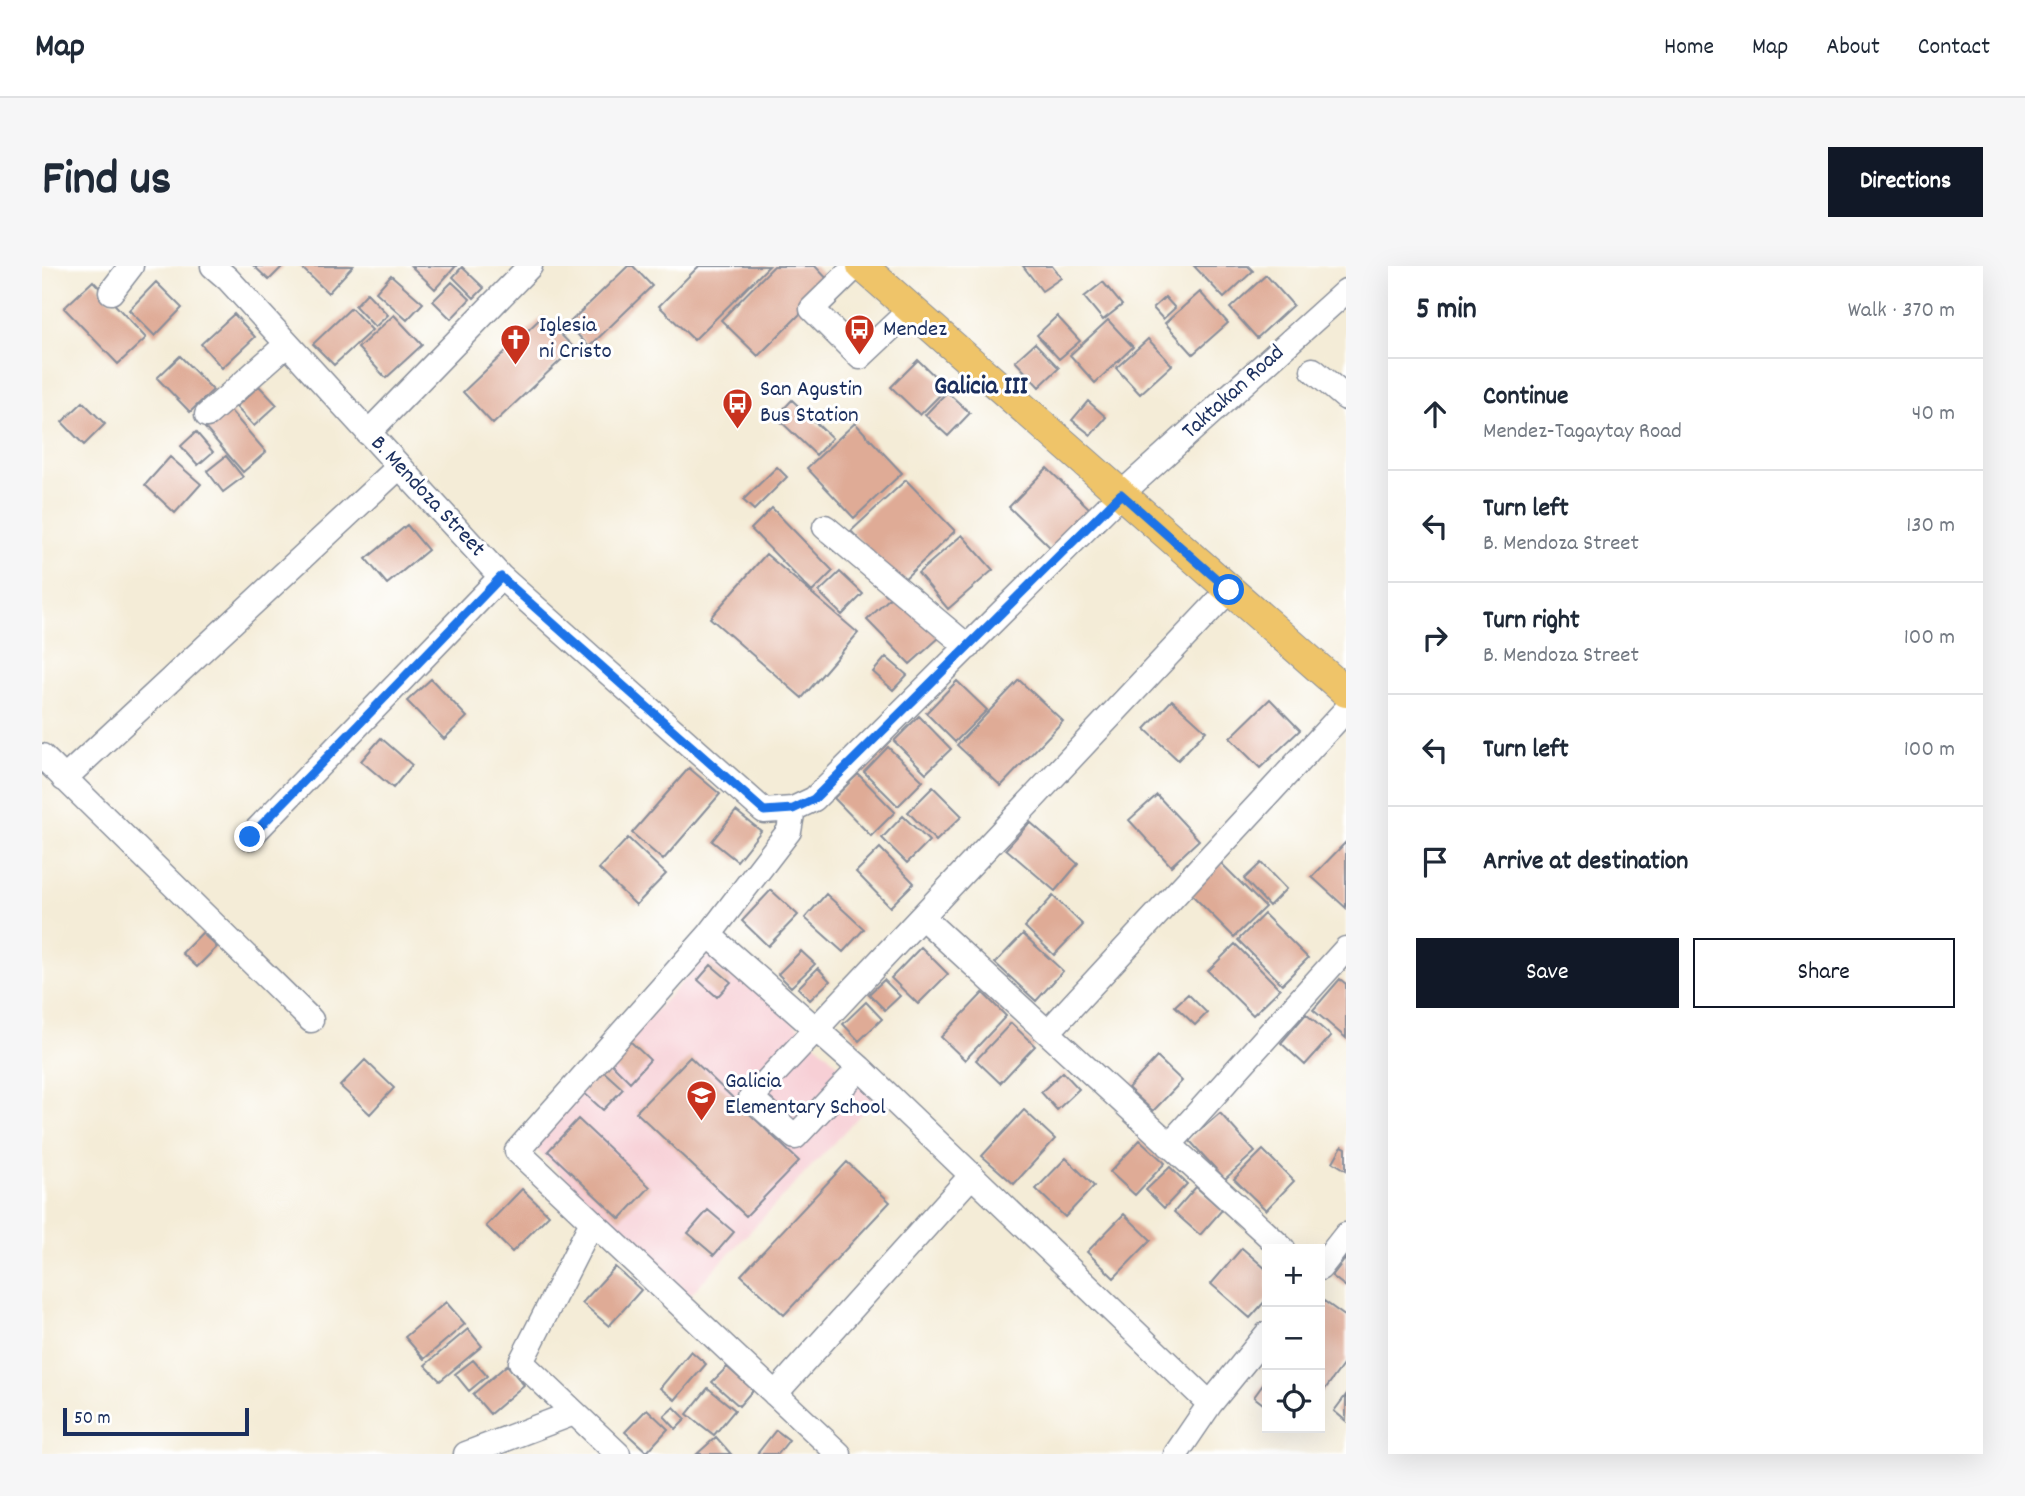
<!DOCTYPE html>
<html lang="en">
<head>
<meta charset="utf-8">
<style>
  body { margin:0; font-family:Dekko,sans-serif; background:#f6f6f7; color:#1f2937 }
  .controls { position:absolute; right:21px; bottom:21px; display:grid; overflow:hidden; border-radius:0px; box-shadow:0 7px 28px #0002 }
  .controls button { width:63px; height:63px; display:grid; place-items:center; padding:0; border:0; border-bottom:2px solid #e0e1e3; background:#fff; color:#1f2937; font:35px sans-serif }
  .scale { position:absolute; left:21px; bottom:18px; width:186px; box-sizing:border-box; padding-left:7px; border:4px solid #1b2f5e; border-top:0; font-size:19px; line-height:24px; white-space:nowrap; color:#1b2f5e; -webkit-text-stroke:5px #fff; paint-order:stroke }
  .stop { position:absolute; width:21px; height:21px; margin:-16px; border:5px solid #1a73e8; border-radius:50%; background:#fff }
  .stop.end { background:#1a73e8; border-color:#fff; box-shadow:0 2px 7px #0008 }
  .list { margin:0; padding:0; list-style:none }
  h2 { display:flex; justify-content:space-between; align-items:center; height:91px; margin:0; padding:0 28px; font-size:30px }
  h2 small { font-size:23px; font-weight:400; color:#747a83 }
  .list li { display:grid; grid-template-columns:46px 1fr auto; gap:21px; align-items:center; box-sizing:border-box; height:112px; padding:0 28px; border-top:2px solid #e0e1e3 }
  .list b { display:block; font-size:26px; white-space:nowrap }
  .list p { margin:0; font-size:23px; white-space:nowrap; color:#747a83 }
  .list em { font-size:23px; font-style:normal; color:#747a83 }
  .actions { display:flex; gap:14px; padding:21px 28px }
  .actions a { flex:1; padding:16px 0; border:2px solid #111827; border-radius:0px; text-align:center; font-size:24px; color:#111827 }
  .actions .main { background:#111827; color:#fff }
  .icon { flex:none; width:38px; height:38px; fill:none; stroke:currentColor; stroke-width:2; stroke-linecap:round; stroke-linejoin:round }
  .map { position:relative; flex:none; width:1304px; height:1188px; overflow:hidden; border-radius:0px }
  header { display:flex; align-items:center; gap:42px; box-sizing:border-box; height:98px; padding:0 35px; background:#fff; border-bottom:2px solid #e0e1e3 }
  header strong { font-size:33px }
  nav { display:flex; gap:38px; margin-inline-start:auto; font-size:24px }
  .intro { display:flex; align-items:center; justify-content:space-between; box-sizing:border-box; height:168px; padding:0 42px }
  h1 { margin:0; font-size:49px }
  .button { padding:18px 32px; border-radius:0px; background:#111827; color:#fff; font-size:24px; font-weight:700 }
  main { display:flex; gap:42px; padding:0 42px }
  aside { flex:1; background:#fff; border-radius:0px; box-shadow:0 7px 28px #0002 }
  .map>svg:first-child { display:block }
</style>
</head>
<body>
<header>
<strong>Map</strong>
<nav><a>Home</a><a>Map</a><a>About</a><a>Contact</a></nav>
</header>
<div class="intro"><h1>Find us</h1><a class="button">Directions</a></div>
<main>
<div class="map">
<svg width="1304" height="1188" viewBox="0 0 1304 1188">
  <rect width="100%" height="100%" fill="#fff"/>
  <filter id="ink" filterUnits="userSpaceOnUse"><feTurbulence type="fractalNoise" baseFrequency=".0143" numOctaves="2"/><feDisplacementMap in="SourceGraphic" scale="14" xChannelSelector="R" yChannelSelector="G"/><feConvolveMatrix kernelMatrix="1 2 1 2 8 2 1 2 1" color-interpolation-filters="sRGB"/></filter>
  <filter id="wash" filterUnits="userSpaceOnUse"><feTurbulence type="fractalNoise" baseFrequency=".00686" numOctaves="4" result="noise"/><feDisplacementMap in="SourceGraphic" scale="28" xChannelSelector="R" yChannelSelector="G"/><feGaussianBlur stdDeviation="1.57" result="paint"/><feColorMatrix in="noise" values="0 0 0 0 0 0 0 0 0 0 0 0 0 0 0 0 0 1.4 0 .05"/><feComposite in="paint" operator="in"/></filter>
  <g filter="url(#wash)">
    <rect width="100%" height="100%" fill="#f4ecd7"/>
    <path fill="#f7cfd5" d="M672,682L833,833L648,1029L488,878Z"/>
    <g id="blocks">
      <path fill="#dfab96" d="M212,0H241L227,14Z
        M258,0H311L286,27Z
        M369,0H414L393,23Z
        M586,0H591L610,20L547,81L526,58Z
        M657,0H727L652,74L617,40Z
        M732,0H773L789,17L716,90L679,54Z
        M981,0H1010L1019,12L1000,25Z
        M1152,0H1206L1211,5L1182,32Z
        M420,1L442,22L432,32L411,11Z
        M349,9L381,37L365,54L334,26Z
        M1224,9L1251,39L1215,72L1188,42Z
        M51,15L104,72L76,98L22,42Z
        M114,16L140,42L113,70L87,44Z
        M410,16L428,33L409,53L391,35Z
        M1061,16L1080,39L1061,54L1042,31Z
        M1158,26L1186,57L1151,88L1123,57Z
        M325,27L346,49L333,61L313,40Z
        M1123,31L1133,42L1121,53L1111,42Z
        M309,42L330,64L292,99L271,78Z
        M192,48L213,71L180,102L159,78Z
        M352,49L380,79L344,112L316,82Z
        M501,50L532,82L451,158L421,126Z
        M1015,50L1038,75L1017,93L995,69Z
        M1066,54L1091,81L1053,117L1028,89Z
        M1106,73L1130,99L1098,128L1074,102Z
        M993,77L1017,102L997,121L973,95Z
        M138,90L171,124L148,146L115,112Z
        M876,94L905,122L878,149L849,121Z
        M217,120L235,139L212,160L194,141Z
        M905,126L928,147L906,170L883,149Z
        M750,134L790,172L774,189L734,151Z
        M1046,135L1064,151L1049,169L1030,154Z
        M41,136L63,158L42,179L20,156Z
        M186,142L224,186L201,206L163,162Z
        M813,157L860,207L812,252L765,202Z
        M154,166L171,186L156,199L139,180Z
        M184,190L201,211L181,226L165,205Z
        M128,191L159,218L133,247L103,219Z
        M735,201L745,211L712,244L701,234Z
        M1005,202L1049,244L1010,283L967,241Z
        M864,214L913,265L858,317L809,265Z
        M730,242L791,305L770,326L709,263Z
        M365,259L386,284L345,318L324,293Z
        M920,269L951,304L906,343L876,307Z
        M724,288L816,367L760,432L668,352Z
        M798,306L821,328L800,349L777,326Z
        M854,326L898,371L868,398L825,354Z
        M844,391L865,409L851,424L831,406Z
        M389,413L425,451L402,473L365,435Z
        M977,414L1021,455L959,520L915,479Z
        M915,415L945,444L913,476L884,447Z
        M1228,433L1258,464L1218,502L1188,472Z
        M1130,434L1164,465L1136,494L1103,463Z
        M877,450L909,483L884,507L852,475Z
        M339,472L370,499L351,522L319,495Z
        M846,481L881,515L856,540L822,506Z
        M647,502L678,528L621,594L590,567Z
        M816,508L853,546L829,570L792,532Z
        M891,521L920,550L894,575L866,546Z
        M1115,529L1157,574L1129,600L1087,554Z
        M694,545L719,565L695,595L670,575Z
        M861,550L887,575L865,597L840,572Z
        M988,556L1036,598L1013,625L964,583Z
        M586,572L624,608L594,639L557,603Z
        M1304,576V642L1270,611Z
        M838,582L872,617L848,641L814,606Z
        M1179,597L1223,641L1192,671L1149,628Z
        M1219,597L1244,623L1227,640L1202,613Z
        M729,624L756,649L726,680L700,655Z
        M784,628L822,663L801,686L763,652Z
        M1011,630L1041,659L1012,689L983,661Z
        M1222,648L1266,692L1240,718L1196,674Z
        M160,667L175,681L155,701L140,687Z
        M981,668L1021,705L994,735L953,697Z
        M1193,678L1238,723L1211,749L1166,705Z
        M879,681L906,708L876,738L849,712Z
        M759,685L773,698L749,721L736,708Z
        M669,699L689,716L675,731L656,714Z
        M776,702L788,715L768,734L756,722Z
        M1298,713L1304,718V772L1271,744Z
        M842,714L858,730L843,744L827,728Z
        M941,727L964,750L923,794L899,771Z
        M1146,728L1165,747L1153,759L1133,740Z
        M824,736L840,753L817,775L801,758Z
        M1264,748L1289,770L1263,799L1239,777Z
        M969,757L993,780L958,817L934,794Z
        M588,775L608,794L588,816L568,796Z
        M648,791L757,895L704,950L594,846Z
        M1115,791L1140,815L1111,845L1086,822Z
        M323,794L352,822L328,848L298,820Z
        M560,804L581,823L561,844L540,825Z
        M1021,806L1037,823L1015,844L999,826Z
        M982,844L1013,873L972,918L940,890Z
        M1178,847L1213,886L1183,913L1147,874Z
        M536,853L608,921L578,953L506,885Z
        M1098,874L1123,897L1093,929L1068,906Z
        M1300,880L1304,882V904L1291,896Z
        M1221,884L1252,915L1224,944L1192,913Z
        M1024,892L1052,920L1023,951L994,923Z
        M805,896L848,936L742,1049L699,1009Z
        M1128,901L1145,918L1122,942L1104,924Z
        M1154,921L1180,944L1158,969L1132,946Z
        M480,923L507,949L470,986L444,960Z
        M666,944L692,966L672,989L646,967Z
        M1082,948L1109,974L1072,1012L1045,986Z
        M1200,982L1225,1004V1033L1208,1052L1169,1018Z
        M1304,992V1021L1290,1010Z
        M573,1001L599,1024L567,1060L540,1037Z
        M1282,1035L1304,1051V1095L1278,1130V1042Z
        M404,1036L423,1058L382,1093L363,1071Z
        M426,1063L440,1080L398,1115L383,1099Z
        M649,1085L664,1098L633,1134L618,1122Z
        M431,1094L445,1110L427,1125L413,1108Z
        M465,1099L482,1119L448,1148L431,1128Z
        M685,1101L711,1124L697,1140L670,1116Z
        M1225,1113V1141L1212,1131Z
        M666,1122L693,1144L672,1169L645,1148Z
        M1304,1129V1155L1292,1145Z
        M632,1141L644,1153L634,1163L622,1150Z
        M605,1143L626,1163L605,1186L583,1166Z
        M734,1164L747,1174L736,1188H715Z
        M674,1171L689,1188H655Z"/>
    </g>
  </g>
  <g filter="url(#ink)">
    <use href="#blocks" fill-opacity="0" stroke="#888e9a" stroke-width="2"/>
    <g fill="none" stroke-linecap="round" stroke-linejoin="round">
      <defs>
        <path id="minor" d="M171,0L186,13L459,311L722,545L751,543L772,533L1079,228L1304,25
          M814,0L770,43L818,91L869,43
          M69,26L89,0
          M1271,104L1304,132
          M165,149L244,79
          M326,167L488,0
          M783,261L926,381
          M0,490L269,754
          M22,513L357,201
          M751,543L747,565L667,669L475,885L797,1188
          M208,571L459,311
          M880,651L1241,983
          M667,669L818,802L1168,1138
          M1006,766L1304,444
          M818,802L753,871L709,832L1187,324
          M1127,879L1304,683
          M550,956L479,1096L576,1188
          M1278,1002L1304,969
          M733,1128L930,909
          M424,1188L532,1147
          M1134,1188L1168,1138L1225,1068"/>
        <path id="major" d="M820,0L1304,426"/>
      </defs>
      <use href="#minor" stroke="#888e9a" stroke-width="27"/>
      <use href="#major" stroke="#888e9a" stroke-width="32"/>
      <use href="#minor" stroke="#fff" stroke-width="24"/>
      <use href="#major" stroke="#efc469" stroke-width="30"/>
    </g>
  </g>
  <g fill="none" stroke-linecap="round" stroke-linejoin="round" filter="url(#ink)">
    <path stroke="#1a73e8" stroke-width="9" d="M208,571L459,311L722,545L751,543L772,533L1079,228L1187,324"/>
  </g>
  <defs>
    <symbol id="bus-pin" viewBox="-11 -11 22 30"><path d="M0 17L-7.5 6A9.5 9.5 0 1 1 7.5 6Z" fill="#c8321e" stroke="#fff"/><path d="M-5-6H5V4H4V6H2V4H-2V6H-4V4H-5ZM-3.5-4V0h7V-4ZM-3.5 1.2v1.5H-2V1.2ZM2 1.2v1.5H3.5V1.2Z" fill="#fff"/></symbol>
    <symbol id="church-pin" viewBox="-11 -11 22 30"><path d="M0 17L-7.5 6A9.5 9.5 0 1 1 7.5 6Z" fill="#c8321e" stroke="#fff"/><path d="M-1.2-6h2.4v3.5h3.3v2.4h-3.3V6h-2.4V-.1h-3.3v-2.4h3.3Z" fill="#fff"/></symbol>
    <symbol id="school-pin" viewBox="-11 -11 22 30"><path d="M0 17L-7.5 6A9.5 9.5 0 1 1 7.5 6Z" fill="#c8321e" stroke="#fff"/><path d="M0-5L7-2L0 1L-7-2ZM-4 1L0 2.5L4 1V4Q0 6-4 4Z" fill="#fff"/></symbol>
  </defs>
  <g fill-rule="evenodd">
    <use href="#bus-pin" x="800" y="46" width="35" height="47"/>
    <use href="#church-pin" x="456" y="56" width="35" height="47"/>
    <use href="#bus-pin" x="678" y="120" width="35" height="47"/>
    <use href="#school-pin" x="642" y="812" width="35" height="47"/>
  </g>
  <g text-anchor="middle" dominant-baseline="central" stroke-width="6" stroke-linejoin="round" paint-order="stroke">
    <g font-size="23" fill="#1b2f5e" stroke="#fff" text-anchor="start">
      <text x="497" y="60">Iglesia<tspan x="497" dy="26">ni Cristo</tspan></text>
      <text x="841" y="64">Mendez</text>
      <text x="718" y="124">San Agustin<tspan x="718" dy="26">Bus Station</tspan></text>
      <text x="683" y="816">Galicia<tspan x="683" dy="26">Elementary School</tspan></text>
    </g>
    <g font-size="23" fill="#1b2f5e" stroke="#fff">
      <text transform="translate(1192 127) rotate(-42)">Taktakan Road</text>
      <text transform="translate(385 231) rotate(47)">B. Mendoza Street</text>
    </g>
    <g font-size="26" font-weight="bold" fill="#1b2f5e" stroke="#fff">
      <text x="939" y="121">Galicia III</text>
    </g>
  </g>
</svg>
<div class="controls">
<button>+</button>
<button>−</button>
<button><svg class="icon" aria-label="locate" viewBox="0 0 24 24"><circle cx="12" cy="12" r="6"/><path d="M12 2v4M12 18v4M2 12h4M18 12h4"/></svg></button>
</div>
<div class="scale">50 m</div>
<div class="stop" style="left:1187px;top:324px"></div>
<div class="stop end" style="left:208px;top:571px"></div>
</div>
<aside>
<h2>5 min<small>Walk · 370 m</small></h2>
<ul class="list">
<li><svg class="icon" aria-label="ahead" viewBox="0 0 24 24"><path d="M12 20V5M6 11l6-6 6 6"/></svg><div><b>Continue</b><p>Mendez-Tagaytay Road</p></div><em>40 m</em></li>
<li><svg class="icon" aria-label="left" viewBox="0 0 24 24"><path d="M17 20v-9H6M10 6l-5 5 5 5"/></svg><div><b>Turn left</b><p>B. Mendoza Street</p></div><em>130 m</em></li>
<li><svg class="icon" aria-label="right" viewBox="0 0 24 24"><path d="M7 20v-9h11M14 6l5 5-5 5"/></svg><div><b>Turn right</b><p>B. Mendoza Street</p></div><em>100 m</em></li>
<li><svg class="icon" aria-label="left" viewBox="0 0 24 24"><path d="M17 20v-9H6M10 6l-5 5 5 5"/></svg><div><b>Turn left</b></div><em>100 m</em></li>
<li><svg class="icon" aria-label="arrive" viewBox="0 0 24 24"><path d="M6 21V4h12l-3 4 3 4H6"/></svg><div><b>Arrive at destination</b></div></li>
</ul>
<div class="actions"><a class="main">Save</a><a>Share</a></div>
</aside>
</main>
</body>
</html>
